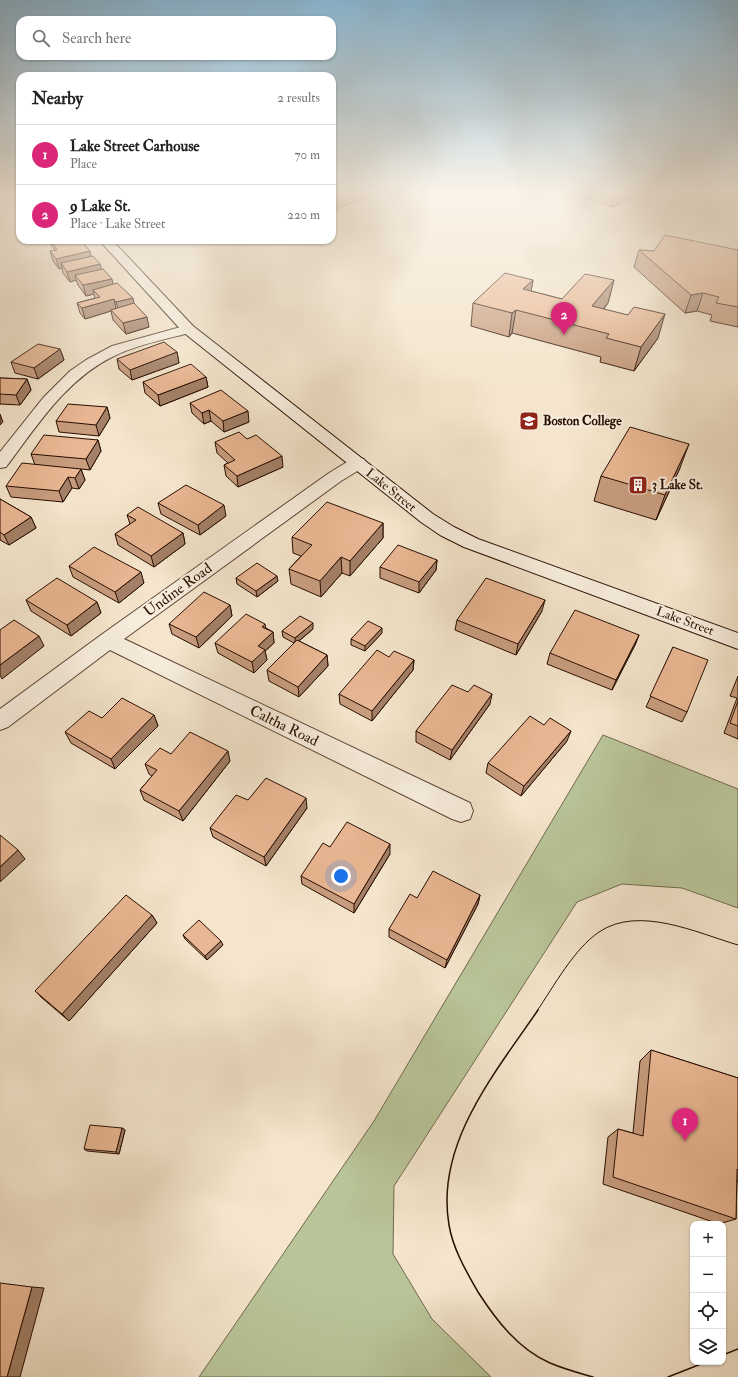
<!DOCTYPE html>
<html lang="en">
<head>
<meta charset="utf-8">
<style>
  body { margin:0; font-family:"IM FELL Double Pica",serif; background:#f2f2f2; color:#222 }
  .controls { position:absolute; right:12px; bottom:12px; display:grid; overflow:hidden; border-radius:8px; box-shadow:0 1px 3px #0004 }
  .controls button { width:36px; height:36px; display:grid; place-items:center; padding:0; border:0; border-bottom:1px solid #e0e0e0; background:#fff; color:#222; font:20px sans-serif }
  .you { position:absolute; left:341px; top:876px; width:14px; height:14px; margin:-10px; border:3px solid #fff; border-radius:50%; background:#1a73e8; box-shadow:0 0 0 6px #1a73e833 }
  .badge { display:grid; place-items:center; width:26px; height:26px; border-radius:50%; background:#db2777; color:#fff; font-size:13px; font-weight:700 }
  .pin { position:absolute; translate:-50% -33px; filter:drop-shadow(0 1px 2px #0008) }
  .pin::after { content:''; position:absolute; top:21px; width:14px; height:12px; background:inherit; clip-path:polygon(0 0,100% 0,50% 100%) }
  .list { margin:0; padding:0; list-style:none }
  h2 { display:flex; justify-content:space-between; align-items:center; height:52px; margin:0; padding:0 16px; font-size:17px }
  h2 small { font-size:13px; font-weight:400; color:#767676 }
  .list li { display:grid; grid-template-columns:26px 1fr auto; gap:12px; align-items:center; box-sizing:border-box; height:60px; padding:0 16px; border-top:1px solid #e0e0e0 }
  .list b { display:block; font-size:15px; white-space:nowrap }
  .list p { margin:0; font-size:13px; white-space:nowrap; color:#767676 }
  .list em { font-size:13px; font-style:normal; color:#767676 }
  .icon { flex:none; width:22px; height:22px; fill:none; stroke:currentColor; stroke-width:2; stroke-linecap:round; stroke-linejoin:round }
  .map { position:relative; flex:none; width:738px; height:1377px; overflow:hidden }
  .search { position:absolute; background:#fff; box-shadow:0 1px 3px #0004; left:16px; top:16px; width:320px; height:44px; display:flex; align-items:center; gap:10px; box-sizing:border-box; padding:0 14px; border-radius:12px; color:#767676; font-size:15px }
  .panel { position:absolute; background:#fff; box-shadow:0 1px 3px #0004; left:16px; top:72px; width:320px; height:172px; border-radius:12px }
  .map>svg:first-child { display:block }
</style>
</head>
<body>
<div class="map">
<svg width="738" height="1377" viewBox="0 0 738 1377">
  <rect width="100%" height="100%" fill="#f4e5cc"/>
  <filter id="stains"><feTurbulence type="fractalNoise" baseFrequency=".005" numOctaves="4"/><feColorMatrix values="0 0 0 0 .2 0 0 0 0 .09 0 0 0 0 .02 0 0 0 .5 -.17"/></filter>
  <radialGradient id="worn" r=".72"><stop offset=".6" stop-color="#630" stop-opacity="0"/><stop offset="1" stop-color="#630" stop-opacity=".3"/></radialGradient>
  <path fill="#b9c599" stroke="#70694d" d="M603,735L738,789V908L682,888L622,884L577,902L394,1186L393,1254L432,1319L491,1377H199L374,1121Z"/>
  <g fill="none" stroke-linecap="round" stroke-linejoin="round">
    <defs>
      <path id="street" d="M188,325L193,326L195,329L193,332C167,339 139,344 114,356C66,379 37,426 6,467L0,468V452L43,398L70,371L86,360L112,346Z
        M358,458L364,459L366,463L364,467L341,481L124,639L470,803L473,811L470,819L461,822L452,819L110,650L8,727L0,730V709L101,635L329,473L352,459Z"/>
      <path id="secondary" d="M99,240H112L193,326L433,514L454,527L478,539L738,633V649L464,547L440,535L421,522L183,332Z"/>
    </defs>
    <use href="#street" stroke="#5b4334" stroke-width="2"/>
    <use href="#secondary" stroke="#280d01" stroke-width="2"/>
    <use href="#street" fill="#f8eede" fill-rule="evenodd"/>
    <use href="#secondary" fill="#f8eede" fill-rule="evenodd"/>
    <path stroke="#280d01" stroke-width="1" d="M537,1011C554,986 574,949 599,932C639,905 697,933 738,945"/>
    <path stroke="#280d01" stroke-width="1.5" d="M538,1010C495,1073 435,1144 449,1225C453,1249 466,1271 478,1292C496,1320 518,1349 550,1363C564,1369 579,1373 593,1377
      M723,1355L738,1349
      M668,1377L706,1362"/>
  </g>
  <path fill="#c89d7e" stroke="#280d01" d="M17,193H20V196Z
    M573,193H641L640,196L611,207Z
    M47,240H80L90,251L91,256L113,284L134,304L149,327L126,334L113,320L111,311L85,319L80,313L77,303L95,298L94,294L86,296L78,285L76,280L70,282L63,273L62,268L59,269L53,261L50,251H55L54,249Z
    M278,240H294L286,243Z
    M639,250L654,251L738,250V327L710,321L712,315L697,311L685,313L634,267Z
    M533,280L531,291L562,299L614,280L608,303L604,309L658,338L634,371L600,362L601,357L512,333L509,337L471,326L473,303Z
    M60,349L64,360L38,379L15,373L11,362Z
    M177,352L179,363L132,380L119,369L117,359Z
    M206,377L208,387L160,406L145,393L143,382Z
    M0,378L27,379L31,390L20,405L0,404Z
    M190,403L249,422L224,432L211,421L204,424L192,413Z
    M107,407L110,418L99,436L59,432L56,421Z
    M98,440L101,451L90,470L81,469L85,480L79,489L72,488L63,502L11,497L6,486L35,465L31,454Z
    M215,442L283,467L238,487L226,476L224,465L228,463L217,453Z
    M680,468L656,520L594,501L601,476Z
    M0,499L31,517L36,528L9,545L0,540Z
    M158,503L226,516L200,535L161,514Z
    M127,515L183,533L185,544L154,567L118,545L115,534L130,524Z
    M383,523V538L350,576L342,573L321,597L291,584L289,569L301,556L293,553L292,537Z
    M437,560L436,570L419,593L380,578V567Z
    M69,566L144,583L119,603L73,577Z
    M236,578L278,581L257,597L237,584Z
    M26,600L97,602L101,613L71,636L31,611Z
    M230,605L232,616L199,648L172,634L169,624Z
    M542,611L516,655L455,630L457,620Z
    M266,628L273,632L274,643L265,651L267,660L254,673L218,653L215,643Z
    M313,629L299,641L327,655L328,666L299,697L269,681L267,670L294,643L283,637L282,631Z
    M382,633L365,651L351,645V639Z
    M639,635L635,645L612,690L547,664L550,653Z
    M673,647L687,712L682,722L646,707Z
    M389,657L414,660L413,670L372,721L340,704L339,694Z
    M738,676V739L724,733L737,698L730,696Z
    M468,692L490,704L450,760L416,742V731Z
    M154,715L158,726L115,769L71,743L65,732L102,718Z
    M544,725L567,741L521,796L486,773L488,763Z
    M171,754L230,761L183,821L144,800L140,790L152,776L149,774L145,764Z
    M248,800L307,808L266,866L213,837L210,828Z
    M330,847L390,854L354,913L302,884L301,876Z
    M480,895L478,904L445,968L389,937V929L417,898Z
    M152,915L157,923L69,1021L42,998L35,991Z
    M183,935L223,945L207,960L185,939Z
    M651,1050L738,1078V1182L737,1181L736,1219L719,1224L603,1184L608,1137L618,1129L633,1133L640,1061Z
    M122,1128L125,1130L119,1154L87,1151L84,1149Z"/>
  <path fill="#a38067" stroke="#280d01" d="M337,193H376L332,211V195Z
    M614,193H641L640,196L611,207Z
    M52,240H80L53,244Z
    M286,240H294L286,243Z
    M90,251L92,261L61,263L62,268L59,269L56,259Z
    M100,264L103,274L75,275L76,280L70,282L67,272Z
    M112,279L114,289L93,290L94,294L86,296L83,285Z
    M533,280L529,303L523,289Z
    M614,280L608,303L587,329L592,306Z
    M703,293L697,311L685,313L691,295Z
    M133,298L135,308L119,312L116,302Z
    M114,299L116,309L111,310V311L85,319L82,308Z
    M516,310L512,333L509,337L512,313Z
    M665,314L658,338L634,371L641,347Z
    M147,317L149,327L126,334L123,323Z
    M60,349L64,360L38,379L34,368Z
    M177,352L179,363L132,380L130,370Z
    M206,377L208,387L160,406L158,395Z
    M27,379L31,390L20,405L16,395Z
    M107,407L110,418L99,436L96,425Z
    M209,410L211,421L204,424L202,413Z
    M248,411L249,422L224,432L223,421Z
    M0,414L3,422L0,425Z
    M98,440L101,451L90,470L86,459Z
    M689,444L680,468L656,520L665,495Z
    M282,456L283,467L238,487L237,476Z
    M81,469L85,480L79,489L75,478Z
    M68,477L72,488L63,502L59,491Z
    M224,505L226,516L200,535L198,525Z
    M31,517L36,528L9,545L4,535Z
    M383,523V538L350,576V561Z
    M183,533L185,544L154,567L151,556Z
    M341,557L342,573L321,597L320,581Z
    M437,560L436,570L419,593V582Z
    M141,572L144,583L119,603L115,592Z
    M277,576L278,581L257,597L256,591Z
    M545,600L542,611L516,655L518,644Z
    M97,602L101,613L71,636L67,625Z
    M230,605L232,616L199,648L196,637Z
    M313,623V629L295,644V638Z
    M265,624L267,635L262,627Z
    M382,628V633L365,651V646Z
    M273,632L274,643L265,651L267,660L254,673L252,662L258,646Z
    M639,635L635,645L612,690L616,680Z
    M39,636L44,646L2,679L0,675V665Z
    M327,655L328,666L299,697L298,687Z
    M414,660L413,670L372,721V711Z
    M492,694L490,704L450,760L452,750Z
    M154,715L158,726L115,769L111,759Z
    M571,731L567,741L521,796L524,786Z
    M228,751L230,761L183,821L179,811Z
    M306,798L307,808L266,866L264,857Z
    M390,844V854L354,913V904Z
    M18,850L25,859L0,882V867Z
    M480,895L478,904L445,968L447,960Z
    M152,915L157,923L69,1021L62,1014Z
    M221,941L223,945L207,960L205,956Z
    M122,1128L125,1130L119,1154L116,1152Z
    M32,1287L44,1288L20,1377H7Z"/>
  <path fill="#e9b793" stroke="#280d01" d="M665,235L738,250V307L716,303L719,297L703,293L691,295L639,250L654,251Z
    M73,240H80L90,251L56,259L50,251L57,250L53,244Z
    M93,256L100,264L67,272L61,263Z
    M103,269L112,279L83,285L75,275Z
    M505,273L533,280L523,289L562,299L585,274L614,280L592,306L628,315L634,307L665,314L641,347L606,338L609,334L516,310L512,313L473,303Z
    M117,283L133,298L116,302L114,299L82,308L77,303L100,297L93,290Z
    M134,303L147,317L123,323L111,310Z
    M164,342L177,352L130,370L117,359Z
    M38,344L60,349L34,368L11,362Z
    M191,364L206,377L158,395L143,382Z
    M0,378L27,379L16,395L0,394Z
    M221,390L248,411L223,421L209,410L202,413L190,403Z
    M68,404L107,407L96,425L56,421Z
    M630,427L689,444L665,495L601,476Z
    M239,432L247,439L256,435L282,456L237,476L224,465L235,460L215,442Z
    M44,435L98,440L86,459L31,454Z
    M22,463L81,469L75,478L68,477L59,491L6,486Z
    M186,485L224,505L198,525L158,503Z
    M0,499L31,517L4,535L0,532Z
    M327,502L383,523L350,561L341,557L320,581L289,569L312,545L292,537Z
    M138,507L183,533L151,556L115,534L136,520L127,515Z
    M398,545L437,560L419,582L380,567Z
    M94,547L141,572L115,592L69,566Z
    M257,563L277,576L256,591L236,578Z
    M57,578L97,602L67,625L26,600Z
    M486,578L545,600L518,644L457,620Z
    M204,592L230,605L196,637L169,624Z
    M575,610L639,635L616,680L550,653Z
    M246,614L265,624L262,627L273,632L258,646L265,650L252,662L215,643Z
    M300,616L313,623L295,638L282,631Z
    M14,620L39,636L0,665V630Z
    M368,621L382,628L365,646L351,639Z
    M297,640L327,655L298,687L267,670Z
    M673,647L708,660L687,712L650,696Z
    M377,650L389,657L394,651L414,660L372,711L339,694Z
    M452,685L468,692L474,685L492,694L452,750L416,731Z
    M122,698L154,715L111,759L65,732L89,711L102,718Z
    M738,701V726L730,723Z
    M530,716L544,725L550,718L571,731L524,786L488,763Z
    M190,732L228,751L179,811L140,790L157,770L145,764L160,748L171,754Z
    M266,778L306,798L264,857L210,828L236,795L248,800Z
    M347,822L390,844L354,904L301,876L323,843L330,847Z
    M0,835L18,850L0,867Z
    M433,871L480,895L447,960L389,929L410,894L417,898Z
    M126,895L152,915L62,1014L35,991Z
    M199,920L221,941L205,956L183,935Z
    M651,1050L738,1078V1170L737,1169L736,1219L613,1177L618,1129L643,1136Z
    M90,1125L122,1128L116,1152L84,1149Z
    M0,1283L32,1287L7,1377H0Z"/>
  <linearGradient id="sky" x2="0" y2="1"><stop stop-color="#89b8d6"/><stop offset="0.5" stop-color="#faf3e8"/><stop offset="1" stop-color="#faf3e8" stop-opacity="0"/></linearGradient>
  <rect width="738" height="386" fill="url(#sky)"/>
  <defs>
    <symbol id="university-square" viewBox="-11 -11 22 22"><rect x="-9" y="-9" width="18" height="18" rx="4" fill="#8f2418" stroke="#f8eede"/><path d="M0-5L7-2L0 1L-7-2ZM-4 1L0 2.5L4 1V4Q0 6-4 4Z" fill="#fff"/></symbol>
    <symbol id="building-square" viewBox="-11 -11 22 22"><rect x="-9" y="-9" width="18" height="18" rx="4" fill="#8f2418" stroke="#f8eede"/><path d="M-4-6H4V6H1V3H-1V6H-4ZM-2.5-4.3h1.7v1.8h-1.7ZM.8-4.3h1.7v1.8H.8ZM-2.5-1h1.7V.8h-1.7ZM.8-1h1.7V.8H.8Z" fill="#fff"/></symbol>
  </defs>
  <g fill-rule="evenodd">
    <use href="#university-square" x="518" y="410" width="22" height="22"/>
    <use href="#building-square" x="627" y="474" width="22" height="22"/>
  </g>
  <g text-anchor="middle" dominant-baseline="central" stroke-width="4" stroke-linejoin="round" paint-order="stroke">
    <g font-size="13" font-weight="bold" fill="#280d01" stroke="#f8eede" text-anchor="start">
      <text x="543" y="421">Boston College</text>
      <text x="652" y="485">3 Lake St.</text>
    </g>
    <g font-size="13" fill="#280d01" stroke="#f8eede">
      <text transform="translate(391 490) rotate(39)">Lake Street</text>
      <text transform="translate(685 621) rotate(20)">Lake Street</text>
    </g>
    <g font-size="15" fill="#280d01" stroke="#f8eede">
      <text transform="translate(178 590) rotate(-36)">Undine Road</text>
      <text transform="translate(284 726) rotate(26)">Caltha Road</text>
    </g>
  </g>
  <rect width="100%" height="100%" filter="url(#stains)"/>
  <rect width="100%" height="100%" fill="url(#worn)"/>
</svg>
<div class="controls">
<button>+</button>
<button>−</button>
<button><svg class="icon" aria-label="locate" viewBox="0 0 24 24"><circle cx="12" cy="12" r="6"/><path d="M12 2v4M12 18v4M2 12h4M18 12h4"/></svg></button>
<button><svg class="icon" aria-label="layers" viewBox="0 0 24 24"><path d="M12 4l9 5-9 5-9-5zM3 14l9 5 9-5"/></svg></button>
</div>
<div class="you"></div>
<div class="pin badge" style="left:685px;top:1141px">1</div>
<div class="pin badge" style="left:564px;top:335px">2</div>
<div class="search"><svg class="icon" aria-label="search" viewBox="0 0 24 24"><circle cx="10" cy="10" r="6"/><path d="M15 15l6 6"/></svg>Search here</div>
<section class="panel">
<h2>Nearby<small>2 results</small></h2>
<ul class="list">
<li><span class="badge">1</span><div><b>Lake Street Carhouse</b><p>Place</p></div><em>70 m</em></li>
<li><span class="badge">2</span><div><b>9 Lake St.</b><p>Place · Lake Street</p></div><em>220 m</em></li>
</ul>
</section>
</div>
</body>
</html>
